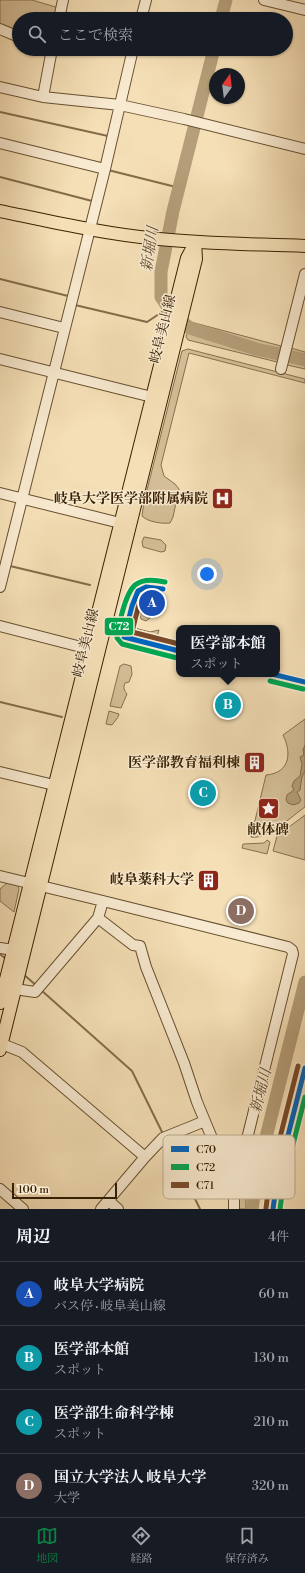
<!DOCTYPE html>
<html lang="ja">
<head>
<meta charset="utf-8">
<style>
  body { margin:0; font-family:"Libre Bodoni","Noto Serif JP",serif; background:#20242c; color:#f1f3f6 }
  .compass { position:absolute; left:209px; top:68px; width:36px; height:36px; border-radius:50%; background:#171b24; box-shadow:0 1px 3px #0004; rotate:14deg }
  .scale { position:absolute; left:12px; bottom:10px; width:105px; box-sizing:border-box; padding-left:4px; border:2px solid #392103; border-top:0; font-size:11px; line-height:14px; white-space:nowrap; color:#392103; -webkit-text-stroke:3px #f8ead0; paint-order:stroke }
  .you { position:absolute; left:207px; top:574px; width:14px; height:14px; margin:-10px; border:3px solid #fff; border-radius:50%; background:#1a73e8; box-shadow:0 0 0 6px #1a73e833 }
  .badge { display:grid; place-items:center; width:26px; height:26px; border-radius:50%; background:#0b8043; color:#fff; font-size:13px; font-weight:700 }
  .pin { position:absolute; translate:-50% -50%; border:2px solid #fff; box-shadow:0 1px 4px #0006 }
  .popup { position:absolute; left:176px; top:625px; width:104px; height:52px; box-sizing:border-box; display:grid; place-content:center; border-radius:8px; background:#171b24; filter:drop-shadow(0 1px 3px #0005); font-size:13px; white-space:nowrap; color:#9ea1a6 }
  .popup b { font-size:15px; color:#f1f3f6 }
  .popup::after { content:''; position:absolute; left:50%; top:100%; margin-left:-8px; border:8px solid transparent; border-top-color:#171b24 }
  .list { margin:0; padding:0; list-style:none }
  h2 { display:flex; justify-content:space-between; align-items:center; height:52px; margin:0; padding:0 16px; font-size:17px }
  h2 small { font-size:13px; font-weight:400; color:#9ea1a6 }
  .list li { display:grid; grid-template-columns:26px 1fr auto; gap:12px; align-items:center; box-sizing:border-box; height:64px; padding:0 16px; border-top:1px solid #363941 }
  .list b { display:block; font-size:15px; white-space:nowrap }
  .list p { margin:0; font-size:13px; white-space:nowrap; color:#9ea1a6 }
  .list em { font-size:13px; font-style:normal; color:#9ea1a6 }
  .icon { flex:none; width:22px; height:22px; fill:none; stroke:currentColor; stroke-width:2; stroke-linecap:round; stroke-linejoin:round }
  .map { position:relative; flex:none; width:305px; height:1209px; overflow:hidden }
  .search { position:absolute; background:#171b24; box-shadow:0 1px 3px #0004; left:12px; right:12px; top:12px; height:44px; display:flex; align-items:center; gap:10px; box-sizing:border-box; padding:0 14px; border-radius:22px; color:#9ea1a6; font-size:15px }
  .sheet { height:308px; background:#171b24 }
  nav { display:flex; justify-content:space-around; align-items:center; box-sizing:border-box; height:56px; border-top:1px solid #363941; background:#171b24; font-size:11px; color:#9ea1a6 }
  nav a { display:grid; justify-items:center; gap:2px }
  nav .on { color:#0b8043 }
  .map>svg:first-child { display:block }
</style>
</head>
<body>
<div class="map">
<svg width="305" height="1209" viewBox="0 0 305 1209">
  <rect width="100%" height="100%" fill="#f5dfb6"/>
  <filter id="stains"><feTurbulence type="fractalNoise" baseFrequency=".005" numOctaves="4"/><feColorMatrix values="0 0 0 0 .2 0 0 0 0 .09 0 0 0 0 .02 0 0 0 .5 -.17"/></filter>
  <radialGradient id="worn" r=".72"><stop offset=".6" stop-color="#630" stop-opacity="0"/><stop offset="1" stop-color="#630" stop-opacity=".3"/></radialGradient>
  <path fill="#d5bf98" stroke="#87704e" d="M0,0H32L59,8L56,19H19V34L0,27Z
    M191,322L281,346L278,351L190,327Z
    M188,330L190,331L279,357L277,362L188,340L186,337Z
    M291,348L305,352V357L290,354Z
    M188,349L305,379V383L189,353L161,465L164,476L175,484L179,489L173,517L170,523C162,524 148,522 142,516L144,502L182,351Z
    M289,359L305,362V369L287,365Z
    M144,537L161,540L166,545L165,551L161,552L143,547L142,542Z
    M148,592H153L156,596L150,618L146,621L141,619L139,613L145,614L150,598L143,595Z
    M131,627L150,632L159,630L156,640L153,641L133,635L130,631Z
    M124,664L131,666L132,674L129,682L125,683C123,688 124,690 127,694L121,708L110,706L120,666Z
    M109,711L119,714L118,717L112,725L106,724Z
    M305,719V807C292,816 267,840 251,837L266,775C290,773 292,753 283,735Z
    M305,815V860L273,851L277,836Z
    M267,840L270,842L267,854L242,848L243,844L264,843Z
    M8,882L17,884L19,889L14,912L0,901V889Z
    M245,1162L246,1209H239L238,1194Z"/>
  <path fill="#b59e79" stroke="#836c4a" d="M305,745V771L302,777L300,790L297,792L301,800L299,803L293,805L288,803L286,800L287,795L294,790L292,786L294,781L300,776L302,764L300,757L304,755L303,750Z"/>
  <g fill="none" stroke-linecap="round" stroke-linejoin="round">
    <path stroke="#836c4a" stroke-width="2" d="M0,112L108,136L107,138
      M108,170L180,188
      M0,177L92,201V200
      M0,279L68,296L70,298
      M75,305L147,322L168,308
      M10,566L90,585
      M0,702L62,717
      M0,954L7,960
      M23,974L37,986
      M41,990L132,1071L163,1134
      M166,1140L200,1209"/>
    <path stroke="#b59e79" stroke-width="13" d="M221,19L226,0
      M214,49L173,211L161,272V297L173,315L190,328L256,349L305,360
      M252,1209L258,1169L305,982"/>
    <defs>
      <path id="minor" d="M264,0L305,10
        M59,19L63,0
        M141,19L146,0
        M0,29L19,37
        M0,87L43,97L120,105L184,119L305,149
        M43,97L52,49
        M0,143L105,169
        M0,312L64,328
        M0,359L152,397
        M281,369L305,274
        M0,493L128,525
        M0,587L105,169L133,49
        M0,626L89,649
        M0,772L54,785
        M0,876L103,901L98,918L35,992L15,989
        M103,901L288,947L292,950L293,954L234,1191V1209
        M98,918L133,945L140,946L146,967L184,1063L197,1102L234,1191
        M0,948L14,950
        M2,1044L22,1052L145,1157
        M0,1189L23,1209
        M109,1201L118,1209
        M101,1209L145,1157L163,1138L205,1121"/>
      <path id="major" d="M0,211C53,222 105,234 159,239C207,244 256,244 305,246
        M0,1003L187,258L195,243
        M0,1050L196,259L195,242"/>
    </defs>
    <use href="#minor" stroke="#685030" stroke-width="12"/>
    <use href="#major" stroke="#392103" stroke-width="14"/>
    <use href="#minor" stroke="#f8ead0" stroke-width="10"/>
    <use href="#major" stroke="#f5dfb6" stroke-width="12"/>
    <defs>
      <path id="bus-1" d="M124,637L132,606L138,591L146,587L163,589
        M124,637L179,651
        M272,674L305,682
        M273,1209L277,1179L305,1068"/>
      <path id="bus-2" d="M165,582C135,575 129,587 122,613C120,621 118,630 117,638L122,644L177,658
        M270,681L303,689
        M280,1209L284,1180L305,1097"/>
      <path id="bus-3" d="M161,596L150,594L143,596L138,608L132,632L179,644
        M266,1208L270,1177L298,1066"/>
    </defs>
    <use href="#bus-1" stroke="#f8ead0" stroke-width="8"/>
    <use href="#bus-2" stroke="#f8ead0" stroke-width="8"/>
    <use href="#bus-3" stroke="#f8ead0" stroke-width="8"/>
    <use href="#bus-1" stroke="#0065bd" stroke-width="5"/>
    <use href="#bus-2" stroke="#00a651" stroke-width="5"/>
    <use href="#bus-3" stroke="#7a4b2a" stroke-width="5"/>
  </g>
  <defs>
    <symbol id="hospital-square" viewBox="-11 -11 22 22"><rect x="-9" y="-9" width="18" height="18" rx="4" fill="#8f2418" stroke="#f8ead0"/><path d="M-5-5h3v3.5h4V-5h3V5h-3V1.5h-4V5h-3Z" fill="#fff"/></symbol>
    <symbol id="building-square" viewBox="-11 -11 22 22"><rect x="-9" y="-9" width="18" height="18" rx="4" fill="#8f2418" stroke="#f8ead0"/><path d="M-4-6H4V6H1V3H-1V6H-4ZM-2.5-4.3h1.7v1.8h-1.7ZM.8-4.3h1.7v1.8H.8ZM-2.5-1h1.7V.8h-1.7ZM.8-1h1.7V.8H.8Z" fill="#fff"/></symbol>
    <symbol id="sight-square" viewBox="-11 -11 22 22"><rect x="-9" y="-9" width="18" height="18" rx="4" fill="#8f2418" stroke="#f8ead0"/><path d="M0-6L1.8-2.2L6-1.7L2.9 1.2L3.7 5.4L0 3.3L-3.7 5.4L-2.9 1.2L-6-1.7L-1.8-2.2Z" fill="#fff"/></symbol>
  </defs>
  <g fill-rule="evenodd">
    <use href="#hospital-square" x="210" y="486" width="25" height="25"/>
    <use href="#building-square" x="242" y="750" width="25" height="25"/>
    <use href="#sight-square" x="256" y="796" width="25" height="25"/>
    <use href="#building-square" x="196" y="868" width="25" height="25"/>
  </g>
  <g text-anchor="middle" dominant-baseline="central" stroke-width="3" stroke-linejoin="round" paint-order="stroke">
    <g font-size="14" fill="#392103" stroke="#f8ead0">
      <text transform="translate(163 329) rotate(-76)">岐阜美山線</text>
      <text transform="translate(86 643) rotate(-76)">岐阜美山線</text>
    </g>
    <g font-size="14" font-weight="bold" fill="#392103" stroke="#f8ead0" text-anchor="end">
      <text x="208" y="499">岐阜大学医学部附属病院</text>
      <text x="240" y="763">医学部教育福利棟</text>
      <text x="268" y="830" text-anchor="middle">献体碑</text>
      <text x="194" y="880">岐阜薬科大学</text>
    </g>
    <g font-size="15" font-style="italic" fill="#644d2c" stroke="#f8ead0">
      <text transform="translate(150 249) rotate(-81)">新堀川</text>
      <text transform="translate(261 1091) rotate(-76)">新堀川</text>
    </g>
  </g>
  <rect x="163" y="1135" width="132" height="64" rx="6" fill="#f8ead0" stroke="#bfae92" stroke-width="1"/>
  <rect x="171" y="1146" width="18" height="6" fill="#0065bd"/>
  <rect x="171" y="1164" width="18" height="6" fill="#00a651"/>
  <rect x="171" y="1182" width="18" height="6" fill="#7a4b2a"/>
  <g font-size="11" fill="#392103">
    <text x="196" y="1153">C70</text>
    <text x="196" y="1171">C72</text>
    <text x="196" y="1189">C71</text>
  </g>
  <rect stroke="#f8ead0" stroke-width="1.5" x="104" y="617" width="30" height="19" rx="4" fill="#00a651"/>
  <g font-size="11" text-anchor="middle" font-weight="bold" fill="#fff">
    <text x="119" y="630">C72</text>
  </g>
  <rect width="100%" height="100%" filter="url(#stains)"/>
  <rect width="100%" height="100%" fill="url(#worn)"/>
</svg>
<svg class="compass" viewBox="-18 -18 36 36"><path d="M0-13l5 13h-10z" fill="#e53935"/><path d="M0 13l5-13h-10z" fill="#9ea1a6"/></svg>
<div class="scale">100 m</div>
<div class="you"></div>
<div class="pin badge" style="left:152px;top:603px;background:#1a4fb4">A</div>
<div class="pin badge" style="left:228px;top:705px;background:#0f9aa8">B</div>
<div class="popup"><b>医学部本館</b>スポット</div>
<div class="pin badge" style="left:203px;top:793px;background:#0f9aa8">C</div>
<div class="pin badge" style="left:241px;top:911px;background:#8d6e63">D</div>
<div class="search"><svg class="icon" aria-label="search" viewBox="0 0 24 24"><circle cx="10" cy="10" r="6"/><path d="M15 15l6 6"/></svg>ここで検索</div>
</div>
<section class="sheet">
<h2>周辺<small>4件</small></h2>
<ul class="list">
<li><span class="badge" style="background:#1a4fb4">A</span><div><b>岐阜大学病院</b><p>バス停 · 岐阜美山線</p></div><em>60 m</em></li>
<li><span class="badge" style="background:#0f9aa8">B</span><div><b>医学部本館</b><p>スポット</p></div><em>130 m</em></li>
<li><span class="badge" style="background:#0f9aa8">C</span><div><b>医学部生命科学棟</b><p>スポット</p></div><em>210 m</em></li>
<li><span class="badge" style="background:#8d6e63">D</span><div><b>国立大学法人 岐阜大学</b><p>大学</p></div><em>320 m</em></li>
</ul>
</section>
<nav>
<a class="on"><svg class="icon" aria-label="map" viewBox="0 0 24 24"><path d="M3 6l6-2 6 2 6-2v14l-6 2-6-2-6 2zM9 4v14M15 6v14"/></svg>地図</a>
<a><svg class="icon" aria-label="directions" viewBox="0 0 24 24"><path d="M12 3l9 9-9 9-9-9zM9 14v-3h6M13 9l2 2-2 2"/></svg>経路</a>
<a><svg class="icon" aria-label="saved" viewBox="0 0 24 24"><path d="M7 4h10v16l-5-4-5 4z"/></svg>保存済み</a>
</nav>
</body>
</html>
